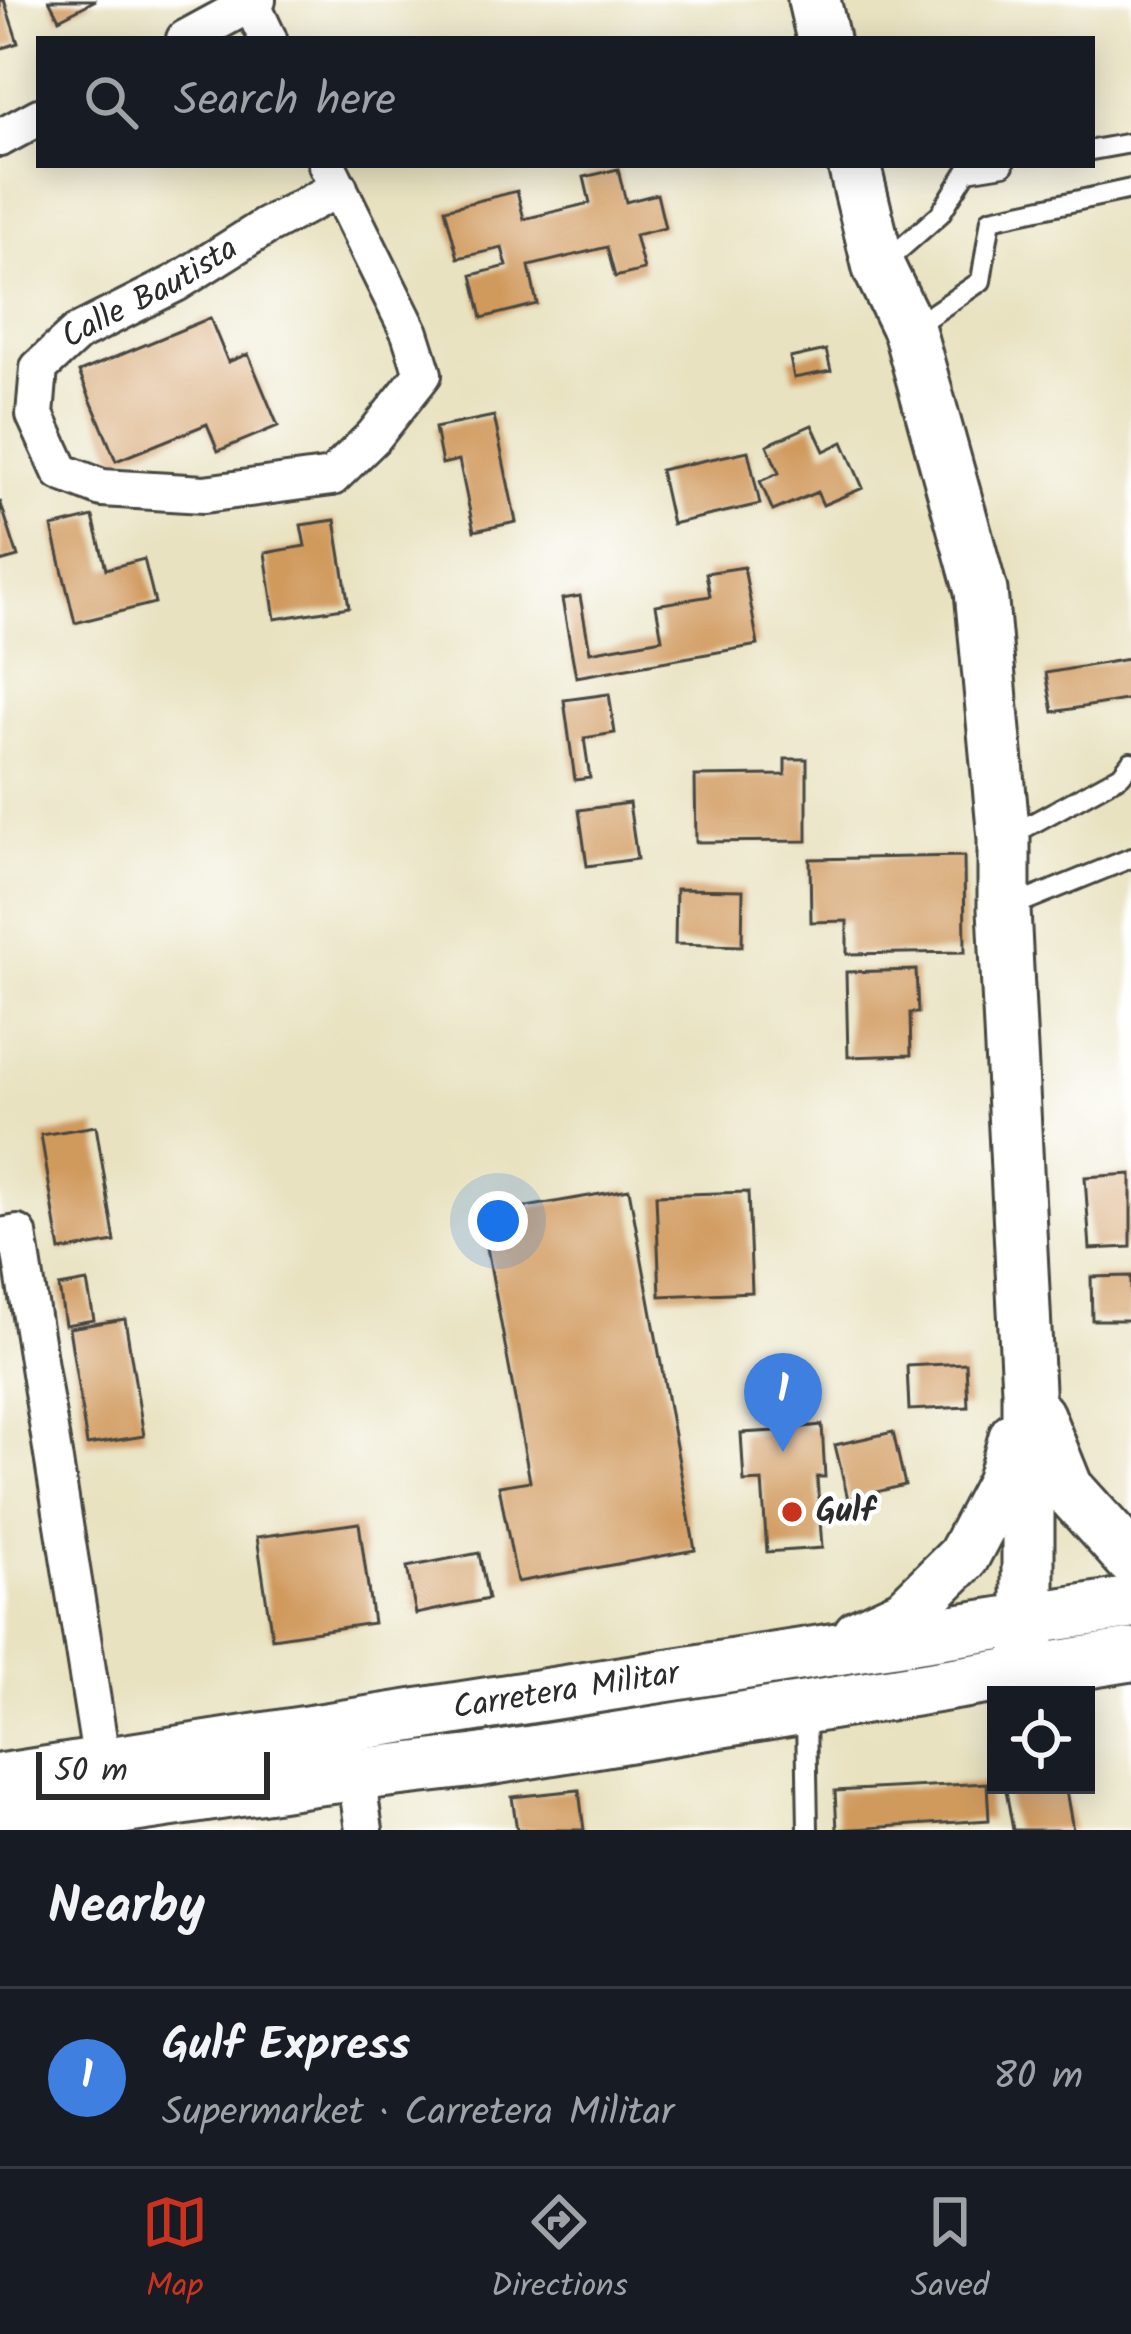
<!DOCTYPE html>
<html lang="en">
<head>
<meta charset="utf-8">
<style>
  body { margin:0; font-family:Kalam,sans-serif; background:#20242c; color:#f1f3f6 }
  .controls { position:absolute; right:36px; bottom:36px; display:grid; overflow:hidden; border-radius:0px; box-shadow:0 6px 30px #0003 }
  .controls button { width:108px; height:108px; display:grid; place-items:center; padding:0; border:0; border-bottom:3px solid #363941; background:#171b24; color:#f1f3f6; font:60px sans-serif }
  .scale { position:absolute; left:36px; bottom:30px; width:234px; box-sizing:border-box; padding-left:12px; border:6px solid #2b2b2b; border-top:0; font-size:33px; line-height:42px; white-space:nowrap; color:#2b2b2b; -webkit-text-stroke:9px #fff; paint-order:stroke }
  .you { position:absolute; left:498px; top:1221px; width:42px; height:42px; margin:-30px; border:9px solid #fff; border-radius:50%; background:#1a73e8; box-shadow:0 0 0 18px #1a73e833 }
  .badge { display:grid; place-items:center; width:78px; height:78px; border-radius:50%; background:#c8321e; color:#fff; font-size:39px; font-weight:700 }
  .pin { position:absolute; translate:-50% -99px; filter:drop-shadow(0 3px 6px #0008) }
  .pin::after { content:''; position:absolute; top:63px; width:42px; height:36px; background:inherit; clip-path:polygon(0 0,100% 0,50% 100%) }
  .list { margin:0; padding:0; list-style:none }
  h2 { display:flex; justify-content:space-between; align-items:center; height:156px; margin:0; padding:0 48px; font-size:51px }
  h2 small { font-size:39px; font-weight:400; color:#9ea1a6 }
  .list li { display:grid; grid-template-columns:78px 1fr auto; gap:36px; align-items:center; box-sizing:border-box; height:180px; padding:0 48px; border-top:3px solid #363941 }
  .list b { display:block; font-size:45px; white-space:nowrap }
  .list p { margin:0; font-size:39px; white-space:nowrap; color:#9ea1a6 }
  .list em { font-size:39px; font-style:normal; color:#9ea1a6 }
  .icon { flex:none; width:66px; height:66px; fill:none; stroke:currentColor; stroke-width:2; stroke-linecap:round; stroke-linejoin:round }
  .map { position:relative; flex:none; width:1131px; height:1830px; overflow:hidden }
  .search { position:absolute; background:#171b24; box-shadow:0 6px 30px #0003; left:36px; right:36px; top:36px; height:132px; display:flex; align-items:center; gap:30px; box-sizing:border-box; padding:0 42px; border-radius:0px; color:#9ea1a6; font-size:45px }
  .sheet { height:336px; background:#171b24 }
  nav { display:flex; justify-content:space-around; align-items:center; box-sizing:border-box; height:168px; border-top:3px solid #363941; background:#171b24; font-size:33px; color:#9ea1a6 }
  nav a { display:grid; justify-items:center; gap:6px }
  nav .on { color:#c8321e }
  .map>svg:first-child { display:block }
</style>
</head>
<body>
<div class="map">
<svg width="1131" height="1830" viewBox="0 0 1131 1830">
  <rect width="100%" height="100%" fill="#fff"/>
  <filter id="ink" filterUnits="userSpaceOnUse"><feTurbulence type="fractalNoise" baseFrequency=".00833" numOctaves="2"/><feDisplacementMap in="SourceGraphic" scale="24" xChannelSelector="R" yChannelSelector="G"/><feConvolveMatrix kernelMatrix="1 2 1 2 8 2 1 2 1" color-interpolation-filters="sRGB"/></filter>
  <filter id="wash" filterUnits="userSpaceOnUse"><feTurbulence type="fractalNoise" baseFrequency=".004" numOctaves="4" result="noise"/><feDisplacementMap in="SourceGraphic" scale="48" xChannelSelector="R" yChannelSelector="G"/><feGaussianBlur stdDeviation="2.7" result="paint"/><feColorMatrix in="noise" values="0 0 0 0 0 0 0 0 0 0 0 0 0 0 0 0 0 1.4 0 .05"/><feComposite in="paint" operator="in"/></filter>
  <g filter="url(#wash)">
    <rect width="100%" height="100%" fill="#e8e2c0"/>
    <g id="blocks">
      <path fill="#d09a5d" d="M0,0H4L18,43L0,49Z
        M49,0H96L59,19Z
        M618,169L626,202L657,194L665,228L635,235L644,270L615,277L607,247L529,266L537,304L482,318L472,275L507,266L502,248L458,258L445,209L517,191L524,219L590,203L584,177Z
        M210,318L228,362L248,354L278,426L218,451L207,424L116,461L79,372Z
        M826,350L831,371L794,378L790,358Z
        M494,416L516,522L474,531L459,460L442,464L435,428Z
        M812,425L824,451L843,442L863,488L823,505L817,492L773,511L760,481L779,473L767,445Z
        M748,451L760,504L672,524L660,470Z
        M0,501L18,557L0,562Z
        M93,517L106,569L144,559L155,603L75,623L52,527Z
        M335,520L349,607L275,619L265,553L305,546L301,525Z
        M744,567L758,645L576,677L562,599L580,596L590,652L662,639L656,605L710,596L706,573Z
        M1128,659L1131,699L1053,712L1046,673Z
        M609,694L615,733L584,738L590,778L575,780L564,700Z
        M785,759H807V841L696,842L695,776L785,775Z
        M629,803L637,859L587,866L579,810Z
        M964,856L965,952L847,954V921L811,922L810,859Z
        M676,889L743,890L742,946L675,944Z
        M916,970L918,1013H910L911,1055L848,1057L846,972Z
        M96,1126L115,1242L60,1251L41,1135Z
        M1131,1174V1247L1090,1249L1085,1177Z
        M629,1189L695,1550L517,1582L499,1486L530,1481L481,1215Z
        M748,1192L752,1292L660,1296L656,1195Z
        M1131,1276V1320H1092L1091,1277Z
        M87,1282L94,1320L65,1325L59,1287Z
        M125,1319L144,1436L87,1445L69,1328Z
        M966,1363L968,1407L909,1410L907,1366Z
        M801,1413L802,1427L822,1425L825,1477H817L822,1548L767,1552L762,1481L744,1482L741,1433L775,1431L773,1416Z
        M893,1432L905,1485L848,1499L835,1445Z
        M359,1523L373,1623L272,1638L257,1537Z
        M479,1553L488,1599L416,1614L407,1567Z
        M987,1783L989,1820L837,1830L835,1791Z
        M1005,1785H1065L1073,1830H1013Z
        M579,1790L584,1830H517L512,1797Z"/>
    </g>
  </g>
  <g filter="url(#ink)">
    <use href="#blocks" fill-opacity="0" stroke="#474641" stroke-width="3"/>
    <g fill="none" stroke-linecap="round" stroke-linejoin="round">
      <defs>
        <path id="lane" d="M1092,150L1131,143
          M882,265L940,214L967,171L1004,165
          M912,328L981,281L991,219L1131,189
          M1008,837L1121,775L1131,762
          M1008,908L1131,858
          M806,1714L808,1830"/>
        <g id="street">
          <path d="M251,3L268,39"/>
          <path d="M185,39L257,0"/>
          <path d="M0,138L39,117"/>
          <path id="s1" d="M327,165L410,333L423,374L374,436L332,477L204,494L102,488L61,472L35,415L39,368L77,333L176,283L265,227L339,188"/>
          <path d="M0,1237L18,1234L102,1764"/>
          <path d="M356,1775L364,1830"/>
        </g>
        <g id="secondary">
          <path d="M814,0L823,39"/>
          <path d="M854,165L879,268L909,330L981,591L1004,839V909L1028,1390V1672"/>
          <path d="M1038,1416L1067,1488L1131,1559"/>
          <path d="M859,1635L905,1614L963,1557L1002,1483L1015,1437"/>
          <path id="s2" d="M0,1780L1131,1603"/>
          <path d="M0,1826L311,1780L476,1761L1131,1655"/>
        </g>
      </defs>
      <use href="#lane" stroke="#474641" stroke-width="24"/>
      <use href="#street" stroke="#474641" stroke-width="42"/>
      <use href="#secondary" stroke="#474641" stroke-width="57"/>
      <use href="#lane" stroke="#fff" stroke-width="18"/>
      <use href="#street" stroke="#fff" stroke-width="36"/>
      <use href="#secondary" stroke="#fff" stroke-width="51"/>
    </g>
  </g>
  <circle fill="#c8321e" stroke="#fff" stroke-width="4.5" cx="792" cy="1512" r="12"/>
  <g text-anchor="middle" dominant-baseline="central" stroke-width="9" stroke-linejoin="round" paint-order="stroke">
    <g font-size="33" fill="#2b2b2b" stroke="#fff">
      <text stroke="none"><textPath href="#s1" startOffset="888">Calle Bautista</textPath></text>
      <text stroke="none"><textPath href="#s2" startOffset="573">Carretera Militar</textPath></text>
    </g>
    <g font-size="33" font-weight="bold" fill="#2b2b2b" stroke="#fff" text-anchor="start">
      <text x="816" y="1512">Gulf</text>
    </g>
  </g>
</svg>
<div class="controls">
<button><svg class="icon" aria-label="locate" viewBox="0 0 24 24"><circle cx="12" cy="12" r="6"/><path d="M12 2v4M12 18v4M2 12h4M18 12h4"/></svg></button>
</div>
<div class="scale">50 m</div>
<div class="you"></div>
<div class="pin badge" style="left:783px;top:1452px;background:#3f7fe0">1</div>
<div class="search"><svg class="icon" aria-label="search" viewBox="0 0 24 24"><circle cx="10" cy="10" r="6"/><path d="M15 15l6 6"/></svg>Search here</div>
</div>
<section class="sheet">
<h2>Nearby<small></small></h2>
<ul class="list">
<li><span class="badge" style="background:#3f7fe0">1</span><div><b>Gulf Express</b><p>Supermarket · Carretera Militar</p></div><em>80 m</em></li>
</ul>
</section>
<nav>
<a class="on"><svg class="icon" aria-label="map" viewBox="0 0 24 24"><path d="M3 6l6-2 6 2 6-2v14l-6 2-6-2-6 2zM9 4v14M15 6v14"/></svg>Map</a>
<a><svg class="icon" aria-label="directions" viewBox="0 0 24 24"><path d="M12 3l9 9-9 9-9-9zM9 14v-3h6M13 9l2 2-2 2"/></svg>Directions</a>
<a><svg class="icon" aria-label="saved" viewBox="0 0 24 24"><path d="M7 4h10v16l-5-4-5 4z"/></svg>Saved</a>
</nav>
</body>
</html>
